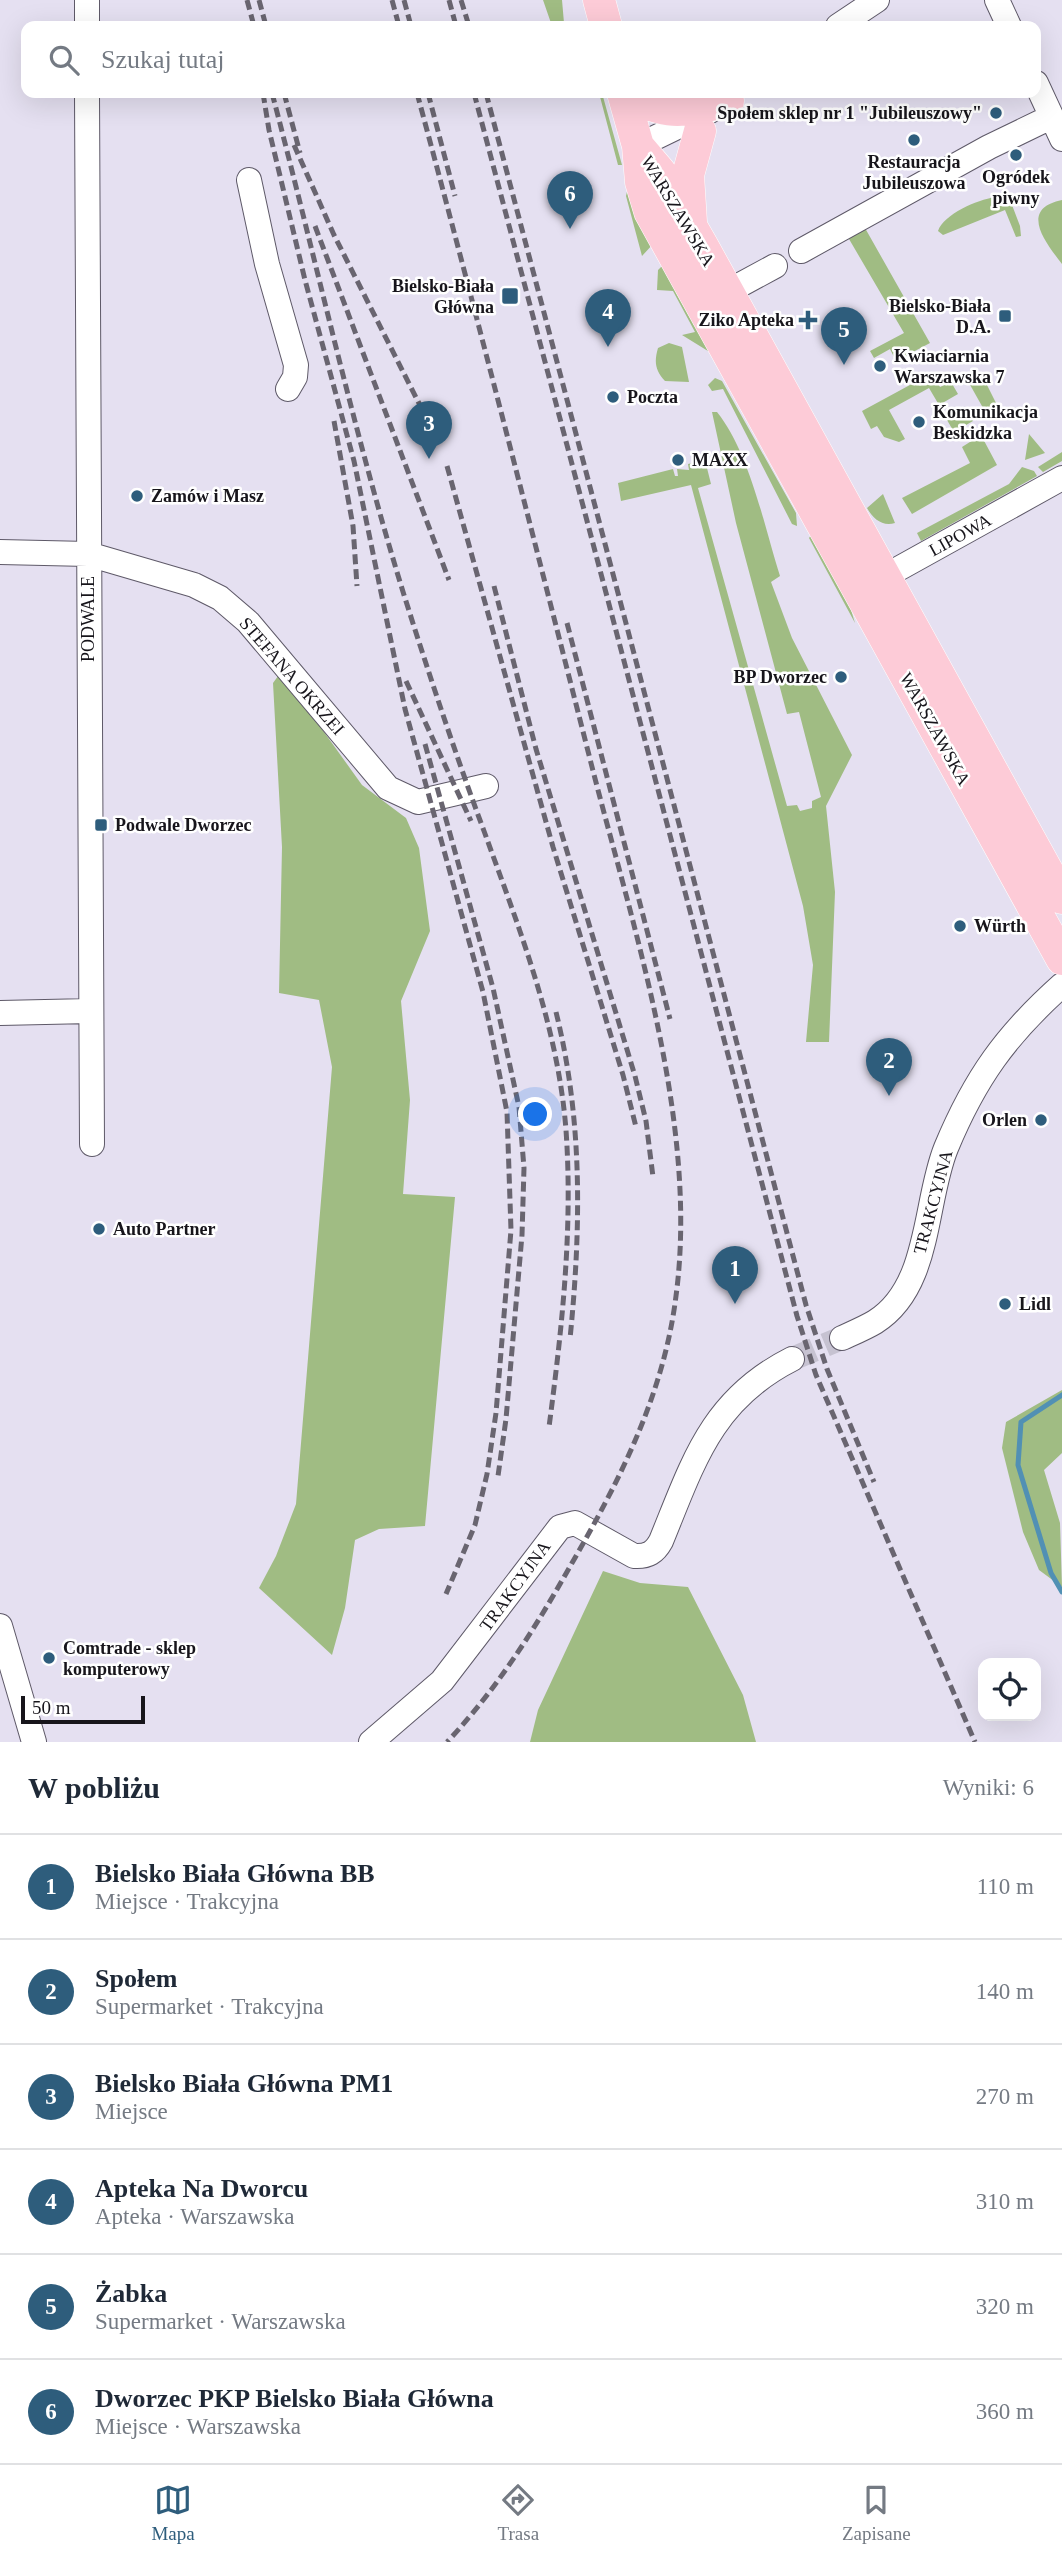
<!DOCTYPE html>
<html lang="pl">
<head>
<meta charset="utf-8">
<style>
  body { margin:0; font-family:Georgia,serif; background:#f2f2f3; color:#1f2937 }
  .controls { position:absolute; right:21px; bottom:21px; display:grid; overflow:hidden; border-radius:14px; box-shadow:0 7px 28px #0002 }
  .controls button { width:63px; height:63px; display:grid; place-items:center; padding:0; border:0; border-bottom:2px solid #e0e1e3; background:#fff; color:#1f2937; font:35px sans-serif }
  .scale { position:absolute; left:21px; bottom:18px; width:124px; box-sizing:border-box; padding-left:7px; border:4px solid #17151b; border-top:0; font-size:19px; line-height:24px; white-space:nowrap; color:#17151b; -webkit-text-stroke:5px #fff; paint-order:stroke }
  .you { position:absolute; left:536px; top:1115px; width:24px; height:24px; margin:-18px; border:5px solid #fff; border-radius:50%; background:#1a73e8; box-shadow:0 0 0 10px #1a73e833 }
  .badge { display:grid; place-items:center; width:46px; height:46px; border-radius:50%; background:#2e5d7c; color:#fff; font-size:23px; font-weight:700 }
  .pin { position:absolute; translate:-50% -58px; filter:drop-shadow(0 2px 4px #0008) }
  .pin::after { content:''; position:absolute; top:37px; width:24px; height:21px; background:inherit; clip-path:polygon(0 0,100% 0,50% 100%) }
  .list { margin:0; padding:0; list-style:none }
  h2 { display:flex; justify-content:space-between; align-items:center; height:91px; margin:0; padding:0 28px; font-size:30px }
  h2 small { font-size:23px; font-weight:400; color:#747a83 }
  .list li { display:grid; grid-template-columns:46px 1fr auto; gap:21px; align-items:center; box-sizing:border-box; height:105px; padding:0 28px; border-top:2px solid #e0e1e3 }
  .list b { display:block; font-size:26px; white-space:nowrap }
  .list p { margin:0; font-size:23px; white-space:nowrap; color:#747a83 }
  .list em { font-size:23px; font-style:normal; color:#747a83 }
  .icon { flex:none; width:38px; height:38px; fill:none; stroke:currentColor; stroke-width:2; stroke-linecap:round; stroke-linejoin:round }
  .map { position:relative; flex:none; width:1062px; height:1742px; overflow:hidden }
  .search { position:absolute; background:#fff; box-shadow:0 7px 28px #0002; left:21px; right:21px; top:21px; height:77px; display:flex; align-items:center; gap:18px; box-sizing:border-box; padding:0 24px; border-radius:14px; color:#747a83; font-size:26px }
  .sheet { height:721px; background:#fff }
  nav { display:flex; justify-content:space-around; align-items:center; box-sizing:border-box; height:98px; border-top:2px solid #e0e1e3; background:#fff; font-size:19px; color:#747a83 }
  nav a { display:grid; justify-items:center; gap:4px }
  nav .on { color:#2e5d7c }
  .map>svg:first-child { display:block }
</style>
</head>
<body>
<div class="map">
<svg width="1062" height="1742" viewBox="0 0 1062 1742">
  <rect width="100%" height="100%" fill="#e5e0f1"/>
  <path fill="#a0bc83" d="M543,0H562L564,23L552,26Z
    M599,93H602L622,165H618Z
    M629,183L654,243L642,256L626,196Z
    M995,197L1012,205L1020,226L1021,236L1016,237L1005,210L943,235L938,231C944,214 977,200 995,197Z
    M1062,200V264C1046,243 1018,209 1062,200Z
    M865,228L930,343L896,361L890,349L874,358L870,351L904,333L849,239Z
    M665,263L716,356L682,335L695,332L673,291L657,290L658,270Z
    M669,343L682,347L689,382L665,381C655,370 654,362 658,348Z
    M932,373L940,387L951,382L958,394L939,405L929,388L889,410L905,439L899,442L884,437L877,426L871,429L862,411Z
    M982,375L998,407L987,415L969,383Z
    M715,378L722,381L796,513L797,526L792,524L723,389L712,391L708,385Z
    M966,408L973,421L954,432L947,420Z
    M712,412H717C750,453 764,526 780,576L771,582L792,638L852,755L826,806L835,892L829,1042H806L813,965L803,906L691,485L621,501L618,483L673,469L675,476H678L677,469L689,470L688,464L705,460L711,484L698,488L787,806L797,805L800,811L812,808V801L821,797L799,712L787,714L736,523Z
    M1029,434L1045,453L1025,460Z
    M981,435L997,465L912,514L902,498L970,463L962,447Z
    M1062,452V461L1043,472L1038,467Z
    M1022,467L1034,471L1037,476L921,541L917,533L1009,484Z
    M883,494L895,523C883,527 873,519 867,508Z
    M812,534L842,580L855,623L809,538Z
    M281,672L362,785L406,818L419,848L430,931L401,1001L410,1100L403,1194L455,1197L425,1526L379,1529L355,1540L345,1608L332,1655L259,1588L276,1556L296,1504L332,1067L319,1000L279,993L282,847L273,683Z
    M1062,1390V1453L1044,1470L1060,1523L1062,1587L1039,1570L1023,1532L1002,1448L1006,1422Z
    M603,1571L640,1583L688,1587L743,1695L756,1742H530L538,1710Z"/>
  <g fill="none" stroke-linecap="round" stroke-linejoin="round">
    <path stroke="#5190b4" stroke-width="5" d="M1062,1395L1021,1422L1018,1465L1051,1573L1062,1592"/>
    <path stroke="#c6c2d1" stroke-width="24" stroke-dasharray="24 12" stroke-linecap="butt" d="M792,1359L842,1338"/>
    <defs>
      <path id="minor" d="M997,0L1009,26
        M87,26V0
        M838,26L877,0
        M1036,83L1062,139
        M87,93L92,1144
        M638,146L710,111
        M249,180L267,264L296,365L295,377L288,389
        M801,251L989,147L1051,117
        M727,292L775,266
        M0,552L88,554L194,585L220,598L248,622L388,788L418,802L486,786
        M871,584L1062,478
        M0,1013L90,1011
        M842,1338C853,1333 865,1328 875,1322C931,1287 924,1202 946,1148C975,1078 1006,1035 1062,985
        M0,1626L34,1742
        M371,1742L442,1681L560,1527L575,1523L634,1556C648,1557 655,1552 661,1541C693,1463 711,1400 792,1359"/>
      <path id="major" d="M599,0L606,26
        M623,93L638,146L641,182L650,212L1062,959
        M624,95C674,115 676,113 728,101
        M638,146L660,172L703,247L1062,898
        M691,222L688,175L700,131"/>
    </defs>
    <use href="#minor" stroke="#5e5968" stroke-width="26"/>
    <use href="#major" stroke="#fff" stroke-width="33"/>
    <use href="#minor" stroke="#fff" stroke-width="24"/>
    <use href="#major" stroke="#fdcbd7" stroke-width="32"/>
    <path stroke="#696570" stroke-width="5" stroke-dasharray="10 5" stroke-linecap="butt" d="M247,0L254,26
      M259,0L266,26
      M392,0L399,26
      M404,0L411,26
      M449,0L456,26
      M461,0L469,26
      M263,93L269,130L305,280L354,461L405,709L483,992L507,1112L511,1230L496,1413L487,1474L475,1525L446,1594
      M272,93C316,260 353,430 404,595C429,674 455,753 484,831C519,928 558,1026 566,1130C573,1229 562,1328 549,1427
      M284,93L300,153
      M417,93C477,316 534,539 591,763C633,928 699,1124 676,1296C664,1393 621,1478 572,1563C536,1627 498,1688 447,1742
      M428,93L455,196
      M474,93L797,1316L816,1375L975,1742
      M486,93L806,1305L827,1369L874,1482
      M294,145L334,235L438,441
      M315,226L449,580
      M334,421L353,526L357,586
      M447,466L553,847L623,1075L636,1127
      M494,586L536,749L635,1076L646,1121L653,1177
      M567,623L670,1019
      M406,681L471,821
      M425,744L493,988L519,1107L524,1168L522,1235L506,1419L498,1476
      M556,1012C583,1121 581,1228 570,1339"/>
  </g>
  <g fill="#2e5d7c" stroke="#fff" stroke-width="2.5">
    <circle cx="996" cy="113" r="7"/>
    <circle cx="914" cy="140" r="7"/>
    <circle cx="1016" cy="155" r="7"/>
    <rect x="501" y="287" width="18" height="18" rx="3.5"/>
    <rect x="998" y="309" width="14" height="14" rx="3.5"/>
    <path d="M804.5 309.5h7v7h7v7h-7v7h-7v-7h-7v-7h7z"/>
    <circle cx="880" cy="366" r="7"/>
    <circle cx="613" cy="397" r="7"/>
    <circle cx="919" cy="422" r="7"/>
    <circle cx="678" cy="460" r="7"/>
    <circle cx="137" cy="496" r="7"/>
    <circle cx="841" cy="677" r="7"/>
    <rect x="94" y="818" width="14" height="14" rx="3.5"/>
    <circle cx="960" cy="926" r="7"/>
    <circle cx="1041" cy="1120" r="7"/>
    <circle cx="99" cy="1229" r="7"/>
    <circle cx="1005" cy="1304" r="7"/>
    <circle cx="49" cy="1658" r="7"/>
  </g>
  <g text-anchor="middle" dominant-baseline="central" stroke-width="5" stroke-linejoin="round" paint-order="stroke">
    <g font-size="18" font-weight="bold" fill="#17151b" stroke="#fff" text-anchor="start">
      <text x="982" y="113" text-anchor="end">Społem sklep nr 1 "Jubileuszowy"</text>
      <text x="914" y="162" text-anchor="middle">Restauracja<tspan x="914" dy="21">Jubileuszowa</tspan></text>
      <text x="1016" y="177" text-anchor="middle">Ogródek<tspan x="1016" dy="21">piwny</tspan></text>
      <text x="494" y="286" text-anchor="end">Bielsko-Biała<tspan x="494" dy="21">Główna</tspan></text>
      <text x="991" y="306" text-anchor="end">Bielsko-Biała<tspan x="991" dy="21">D.A.</tspan></text>
      <text x="794" y="320" text-anchor="end">Ziko Apteka</text>
      <text x="894" y="356">Kwiaciarnia<tspan x="894" dy="21">Warszawska 7</tspan></text>
      <text x="627" y="397">Poczta</text>
      <text x="933" y="412">Komunikacja<tspan x="933" dy="21">Beskidzka</tspan></text>
      <text x="692" y="460">MAXX</text>
      <text x="151" y="496">Zamów i Masz</text>
      <text x="827" y="677" text-anchor="end">BP Dworzec</text>
      <text x="115" y="825">Podwale Dworzec</text>
      <text x="974" y="926">Würth</text>
      <text x="1027" y="1120" text-anchor="end">Orlen</text>
      <text x="113" y="1229">Auto Partner</text>
      <text x="1019" y="1304">Lidl</text>
      <text x="63" y="1648">Comtrade - sklep<tspan x="63" dy="21">komputerowy</tspan></text>
    </g>
    <g font-size="18" fill="#17151b" stroke="#fff">
      <text transform="translate(678 211) rotate(59)">WARSZAWSKA</text>
      <text transform="translate(960 535) rotate(-29)">LIPOWA</text>
      <text transform="translate(88 619) rotate(-90)">PODWALE</text>
      <text transform="translate(292 676) rotate(49)">STEFANA OKRZEI</text>
      <text transform="translate(935 729) rotate(61)">WARSZAWSKA</text>
      <text transform="translate(933 1202) rotate(-75)">TRAKCYJNA</text>
      <text transform="translate(515 1586) rotate(-54)">TRAKCYJNA</text>
    </g>
  </g>
</svg>
<div class="controls">
<button><svg class="icon" aria-label="locate" viewBox="0 0 24 24"><circle cx="12" cy="12" r="6"/><path d="M12 2v4M12 18v4M2 12h4M18 12h4"/></svg></button>
</div>
<div class="scale">50 m</div>
<div class="you"></div>
<div class="pin badge" style="left:735px;top:1304px">1</div>
<div class="pin badge" style="left:889px;top:1096px">2</div>
<div class="pin badge" style="left:429px;top:459px">3</div>
<div class="pin badge" style="left:608px;top:347px">4</div>
<div class="pin badge" style="left:844px;top:365px">5</div>
<div class="pin badge" style="left:570px;top:229px">6</div>
<div class="search"><svg class="icon" aria-label="search" viewBox="0 0 24 24"><circle cx="10" cy="10" r="6"/><path d="M15 15l6 6"/></svg>Szukaj tutaj</div>
</div>
<section class="sheet">
<h2>W pobliżu<small>Wyniki: 6</small></h2>
<ul class="list">
<li><span class="badge">1</span><div><b>Bielsko Biała Główna BB</b><p>Miejsce · Trakcyjna</p></div><em>110 m</em></li>
<li><span class="badge">2</span><div><b>Społem</b><p>Supermarket · Trakcyjna</p></div><em>140 m</em></li>
<li><span class="badge">3</span><div><b>Bielsko Biała Główna PM1</b><p>Miejsce</p></div><em>270 m</em></li>
<li><span class="badge">4</span><div><b>Apteka Na Dworcu</b><p>Apteka · Warszawska</p></div><em>310 m</em></li>
<li><span class="badge">5</span><div><b>Żabka</b><p>Supermarket · Warszawska</p></div><em>320 m</em></li>
<li><span class="badge">6</span><div><b>Dworzec PKP Bielsko Biała Główna</b><p>Miejsce · Warszawska</p></div><em>360 m</em></li>
</ul>
</section>
<nav>
<a class="on"><svg class="icon" aria-label="map" viewBox="0 0 24 24"><path d="M3 6l6-2 6 2 6-2v14l-6 2-6-2-6 2zM9 4v14M15 6v14"/></svg>Mapa</a>
<a><svg class="icon" aria-label="directions" viewBox="0 0 24 24"><path d="M12 3l9 9-9 9-9-9zM9 14v-3h6M13 9l2 2-2 2"/></svg>Trasa</a>
<a><svg class="icon" aria-label="saved" viewBox="0 0 24 24"><path d="M7 4h10v16l-5-4-5 4z"/></svg>Zapisane</a>
</nav>
</body>
</html>
